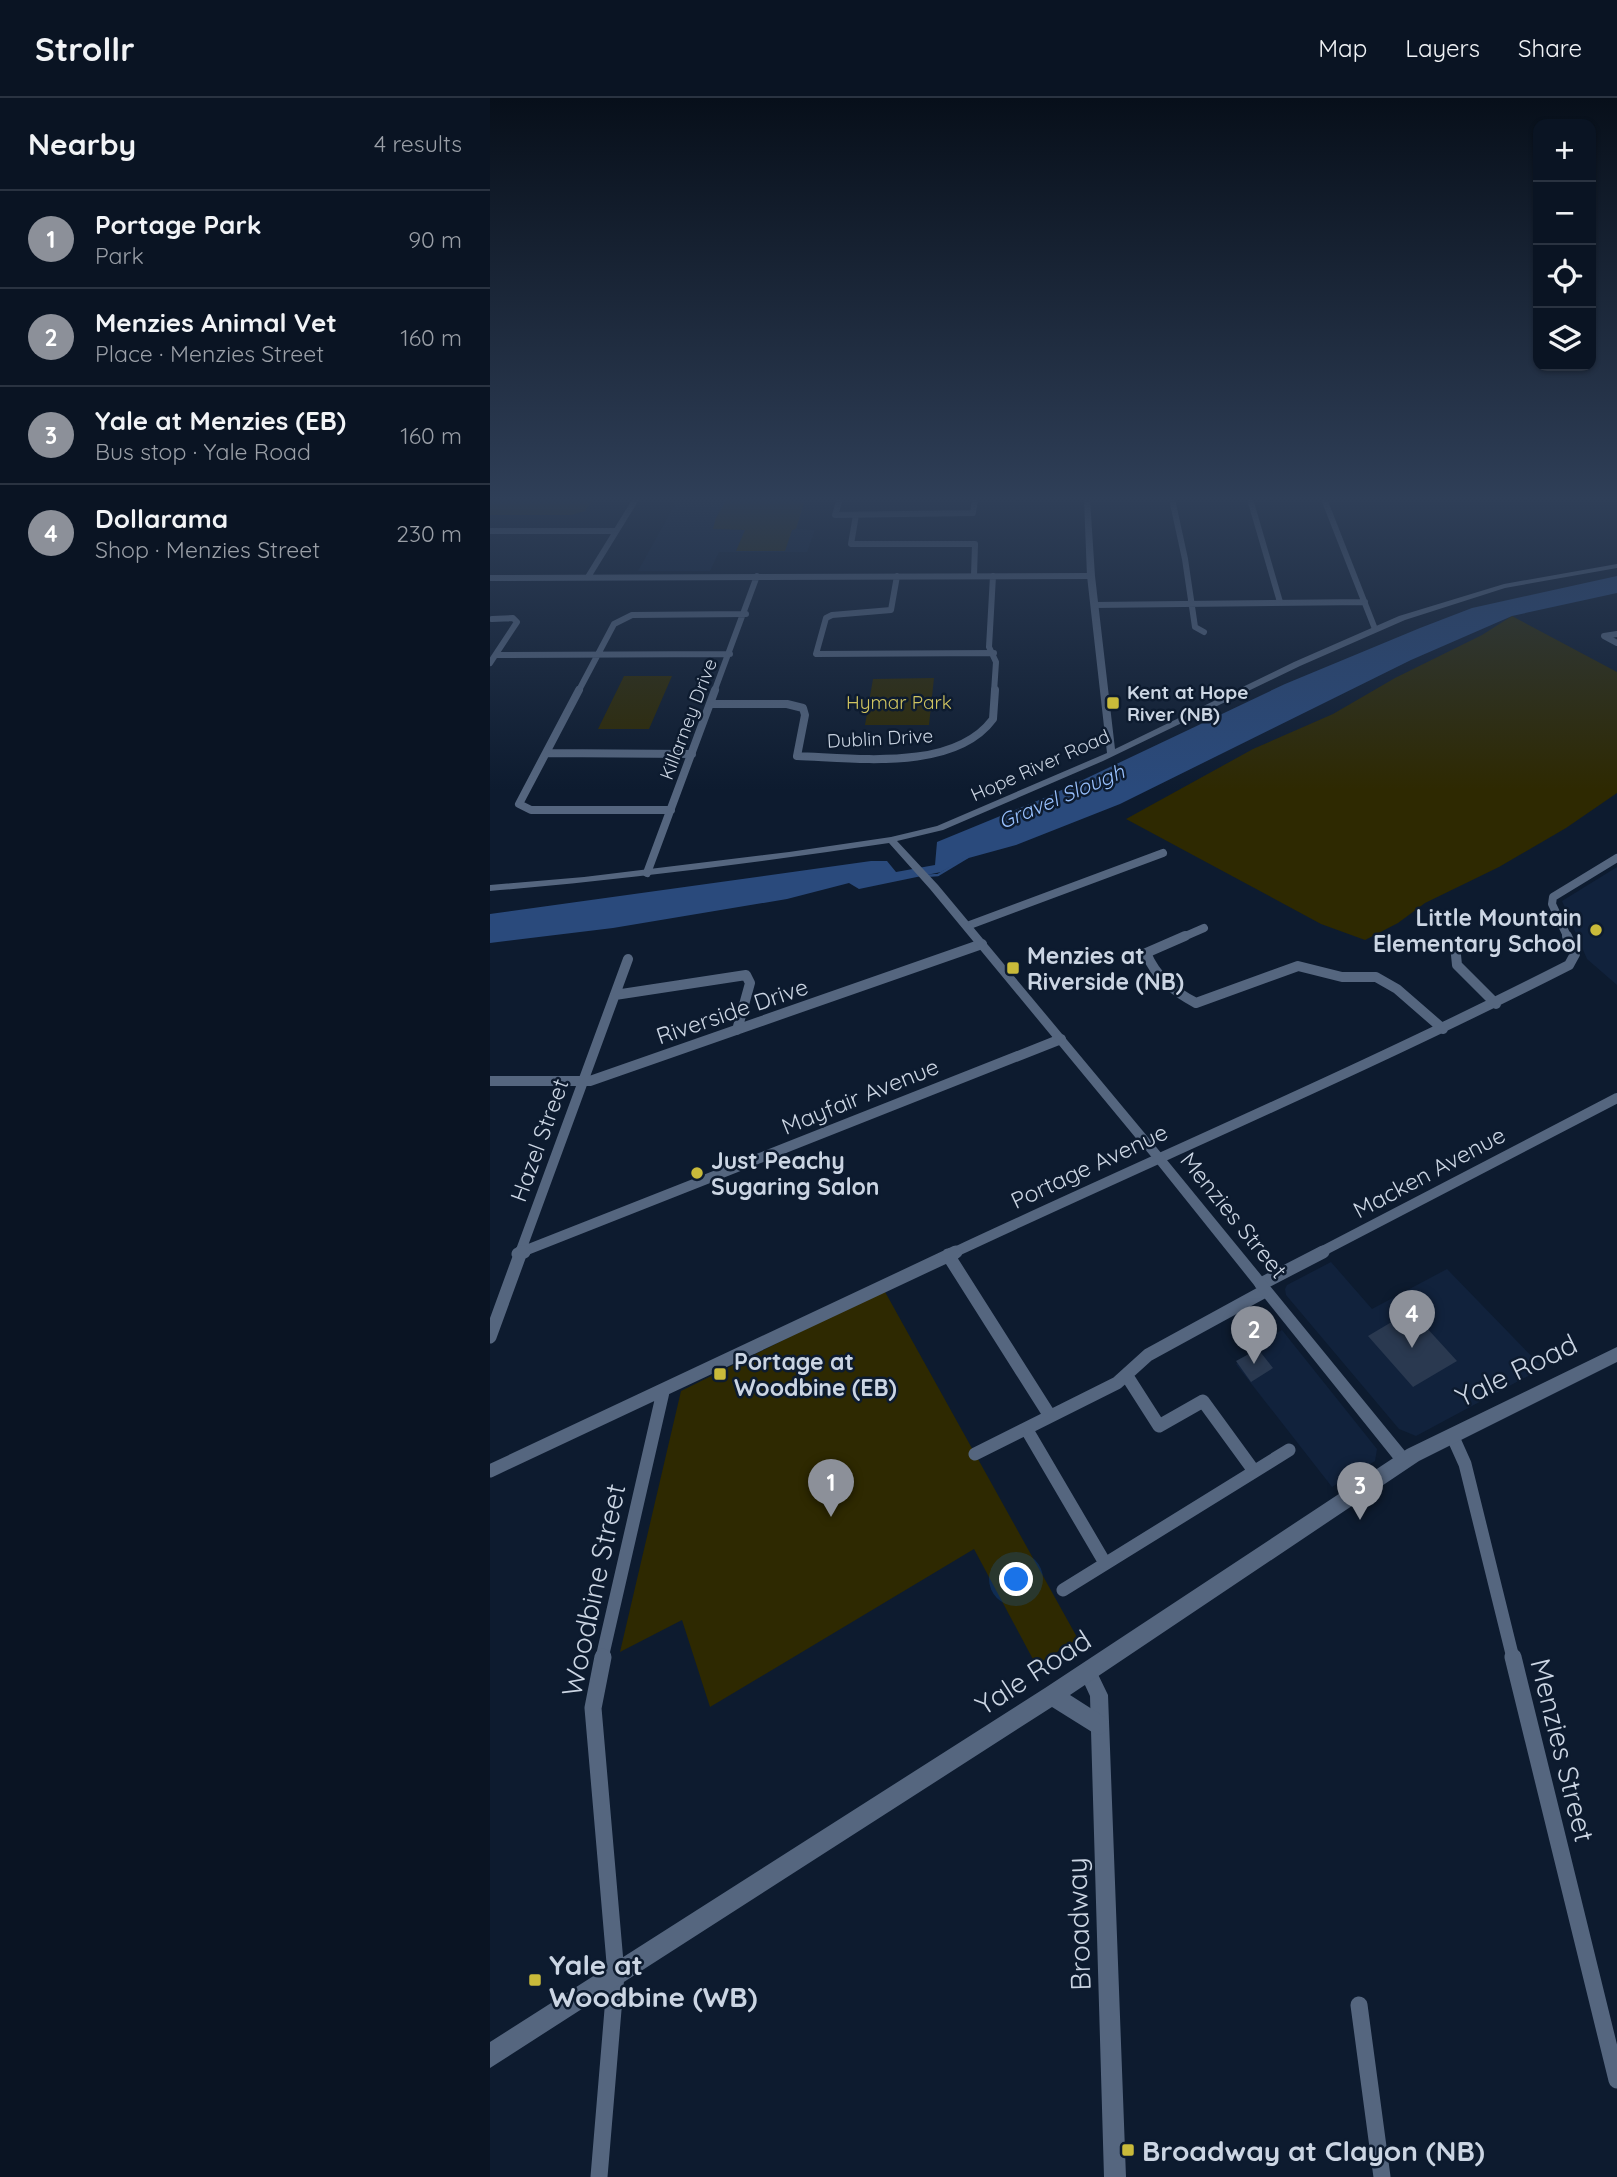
<!DOCTYPE html>
<html lang="en">
<head>
<meta charset="utf-8">
<style>
  body { margin:0; font-family:Quicksand,sans-serif; background:#131d2b; color:#f1f3f6 }
  .controls { position:absolute; right:21px; top:21px; display:grid; overflow:hidden; border-radius:14px; box-shadow:0 2px 5px #0004 }
  .controls button { width:63px; height:63px; display:grid; place-items:center; padding:0; border:0; border-bottom:2px solid #2a3341; background:#0a1423; color:#f1f3f6; font:35px sans-serif }
  .you { position:absolute; left:527px; top:1482px; width:24px; height:24px; margin:-18px; border:5px solid #fff; border-radius:50%; background:#1a73e8; box-shadow:0 0 0 10px #1a73e833 }
  .badge { display:grid; place-items:center; width:46px; height:46px; border-radius:50%; background:#8c9099; color:#fff; font-size:23px; font-weight:700 }
  .pin { position:absolute; translate:-50% -58px; filter:drop-shadow(0 2px 4px #0008) }
  .pin::after { content:''; position:absolute; top:37px; width:24px; height:21px; background:inherit; clip-path:polygon(0 0,100% 0,50% 100%) }
  .list { margin:0; padding:0; list-style:none }
  h2 { display:flex; justify-content:space-between; align-items:center; height:91px; margin:0; padding:0 28px; font-size:30px }
  h2 small { font-size:23px; font-weight:400; color:#999ea6 }
  .list li { display:grid; grid-template-columns:46px 1fr auto; gap:21px; align-items:center; box-sizing:border-box; height:98px; padding:0 28px; border-top:2px solid #2a3341 }
  .list b { display:block; font-size:26px; white-space:nowrap }
  .list p { margin:0; font-size:23px; white-space:nowrap; color:#999ea6 }
  .list em { font-size:23px; font-style:normal; color:#999ea6 }
  .icon { flex:none; width:38px; height:38px; fill:none; stroke:currentColor; stroke-width:2; stroke-linecap:round; stroke-linejoin:round }
  .map { position:relative; flex:none; width:1127px; height:2079px; overflow:hidden }
  header { display:flex; align-items:center; gap:42px; box-sizing:border-box; height:98px; padding:0 35px; background:#0a1423; border-bottom:2px solid #2a3341 }
  header strong { font-size:33px }
  nav { display:flex; gap:38px; margin-inline-start:auto; font-size:24px }
  main { display:flex }
  aside { flex:1; background:#0a1423 }
  .map>svg:first-child { display:block }
</style>
</head>
<body>
<header>
<strong>Strollr</strong>
<nav><a>Map</a><a>Layers</a><a>Share</a></nav>
</header>
<main>
<aside>
<h2>Nearby<small>4 results</small></h2>
<ul class="list">
<li><span class="badge">1</span><div><b>Portage Park</b><p>Park</p></div><em>90 m</em></li>
<li><span class="badge">2</span><div><b>Menzies Animal Vet</b><p>Place · Menzies Street</p></div><em>160 m</em></li>
<li><span class="badge">3</span><div><b>Yale at Menzies (EB)</b><p>Bus stop · Yale Road</p></div><em>160 m</em></li>
<li><span class="badge">4</span><div><b>Dollarama</b><p>Shop · Menzies Street</p></div><em>230 m</em></li>
</ul>
</aside>
<div class="map">
<svg width="1127" height="2079" viewBox="0 0 1127 2079">
  <rect width="100%" height="100%" fill="#0d1b2f"/>
  <path fill="#11223c" d="M188,401H293L314,405L307,431L325,432L317,454H229L220,473H148Z
    M1127,769V887L1097,861L1072,803Z
    M841,1164L882,1211L957,1171L1053,1270L926,1338L909,1331L796,1197L795,1191L797,1187Z
    M792,1232L887,1351L885,1363L842,1389L746,1266L763,1252L760,1249Z"/>
  <path fill="#2e2901" d="M0,401H103L95,413L81,417H0Z
    M237,401H293L314,405L306,431L302,432L295,453H246L255,432L223,431L226,420Z
    M1022,518L1127,574V695L1076,730L1009,769L935,805L908,825L875,842L831,826L636,721L763,651L843,616L905,580L992,537Z
    M134,578H182L159,631H108Z
    M444,580L439,627H375L383,581Z
    M394,1192L588,1541L546,1567L484,1451L220,1609L192,1522L130,1554L191,1293Z"/>
  <path fill="#2a4a7c" d="M1127,478V495L1022,518L921,562L630,706L526,747L475,761L451,774L369,791L359,785L297,801L123,830L0,845V816L381,763H397L406,774L445,767L447,744L559,698L795,586L930,530L982,510Z"/>
  <g fill="none" stroke-linecap="round" stroke-linejoin="round">
    <path stroke="#2a4a7c" stroke-width="2.5" d="M434,778L448,777L478,759"/>
  </g>
  <path fill="#2a3950" d="M914,1205L967,1263L923,1289L878,1238L910,1219L903,1212Z
    M768,1251L783,1270L761,1284L746,1263Z"/>
  <g fill="none" stroke-linecap="round" stroke-linejoin="round">
    <path stroke="#55667f" stroke-width="6" d="M350,401L345,417L483,415L485,401
      M682,401L695,461L705,529L714,534
      M760,401L790,504
      M834,401L885,531
      M366,417L361,446H485L484,478
      M0,433H126
      M407,478L401,512L342,517L336,520L326,556L504,555
      M503,478L499,549L506,564L504,594
      M98,479L146,401
      M0,480L601,478
      M604,507L875,504
      M1127,536L1114,538L1127,545
      M6,557L240,556
      M0,565L27,524L23,520L2,521
      M88,594L124,526L142,517L256,516
      M224,594L267,478"/>
    <path stroke="#55667f" stroke-width="8" d="M89,592L29,706L41,712H181
      M221,606H297L313,610L315,617L307,658C366,660 464,674 503,621L505,592
      M56,655L202,656
      M157,775L225,592
      M477,828L673,755
      M691,840L714,830
      M1078,840L1062,806L1063,799L1127,760"/>
    <path stroke="#55667f" stroke-width="10" d="M695,838L656,855C666,879 683,893 706,905L808,868L852,879H886L907,891L953,931
      M965,847L967,867L1006,906
      M125,897L256,877L260,885L247,932
      M0,983H100L492,846
      M29,1155L571,941
      M30,1155L138,861
      M463,1155C668,1059 877,970 1079,867L1085,856L1077,838
      M829,1155L1127,1000"/>
    <path stroke="#55667f" stroke-width="13" d="M28,1156L34,1154
      M458,1157L560,1318
      M771,1186L833,1154
      M0,1239L31,1154
      M637,1278L669,1328L713,1303L764,1373
      M537,1332L615,1465
      M962,1337L975,1366L1023,1560
      M485,1356L627,1285L658,1257L775,1193
      M0,1373L466,1154
      M573,1492L799,1352
      M112,1560L173,1294"/>
    <path stroke="#55667f" stroke-width="17" d="M1023,1559L1127,1982
      M869,1907L892,2079
      M109,2079L126,1876L103,1610L113,1559"/>
    <path fill="#55667f" fill-rule="evenodd" d="M594,401H600L605,478L625,651L804,564L909,518L1014,486L1127,466V470L1015,490L915,522L810,568L613,663L453,732L407,743L448,787L672,1056L919,1358L922,1363L919,1368L914,1370L909,1368L664,1062L440,791L399,745C266,765 133,782 0,793V787L94,779L299,754L401,739L447,728L617,655L597,478Z
      M598,1565L604,1568L618,1597L636,2079H614L600,1598L589,1574L592,1568Z"/>
    <path fill="#55667f" fill-rule="evenodd" d="M1127,1249V1264L929,1363L580,1597L616,1620L619,1627L616,1634L609,1637L602,1634L562,1609L0,1970V1944L555,1590L917,1351Z"/>
  </g>
  <linearGradient id="sky" x2="0" y2="1"><stop stop-color="#070f1a"/><stop offset="0.58" stop-color="#2f3f58"/><stop offset="1" stop-color="#2f3f58" stop-opacity="0"/></linearGradient>
  <rect width="1127" height="692" fill="url(#sky)"/>
  <g fill="#c9ba3a" stroke="#0d1b2f" stroke-width="2.5">
    <rect x="616" y="598" width="14" height="14" rx="3.5"/>
    <circle cx="1106" cy="832" r="7"/>
    <rect x="516" y="863" width="14" height="14" rx="3.5"/>
    <circle cx="207" cy="1075" r="7"/>
    <rect x="223" y="1269" width="14" height="14" rx="3.5"/>
    <rect x="38" y="1875" width="14" height="14" rx="3.5"/>
    <rect x="631" y="2045" width="14" height="14" rx="3.5"/>
  </g>
  <g text-anchor="middle" dominant-baseline="central" stroke-width="5" stroke-linejoin="round" paint-order="stroke">
    <g font-size="19" font-weight="bold" fill="#cbd5e3" stroke="#0d1b2f" text-anchor="start">
      <text x="637" y="594">Kent at Hope<tspan x="637" dy="22">River (NB)</tspan></text>
    </g>
    <g font-size="19" fill="#d0c460" stroke="#0d1b2f">
      <text x="409" y="604">Hymar Park</text>
    </g>
    <g font-size="19" fill="#cbd5e3" stroke="#0d1b2f">
      <text transform="translate(198 621) rotate(-69)">Killarney Drive</text>
      <text transform="translate(390 640) rotate(-3)">Dublin Drive</text>
      <text transform="translate(550 667) rotate(-24)">Hope River Road</text>
    </g>
    <g font-size="21" font-style="italic" fill="#99c1fe" stroke="#0d1b2f">
      <text transform="translate(571 698) rotate(-23)">Gravel Slough</text>
    </g>
    <g font-size="23" font-weight="bold" fill="#cbd5e3" stroke="#0d1b2f" text-anchor="start">
      <text x="1092" y="819" text-anchor="end">Little Mountain<tspan x="1092" dy="26">Elementary School</tspan></text>
      <text x="537" y="857">Menzies at<tspan x="537" dy="26">Riverside (NB)</tspan></text>
      <text x="221" y="1062">Just Peachy<tspan x="221" dy="26">Sugaring Salon</tspan></text>
      <text x="244" y="1263">Portage at<tspan x="244" dy="26">Woodbine (EB)</tspan></text>
    </g>
    <g font-size="23" fill="#cbd5e3" stroke="#0d1b2f">
      <text transform="translate(242 913) rotate(-19)">Riverside Drive</text>
      <text transform="translate(370 998) rotate(-22)">Mayfair Avenue</text>
      <text transform="translate(49 1042) rotate(-70)">Hazel Street</text>
      <text transform="translate(599 1068) rotate(-25)">Portage Avenue</text>
      <text transform="translate(939 1074) rotate(-28)">Macken Avenue</text>
      <text transform="translate(744 1117) rotate(51)">Menzies Street</text>
    </g>
    <g font-size="28" fill="#cbd5e3" stroke="#0d1b2f">
      <text transform="translate(1026 1272) rotate(-26)">Yale Road</text>
      <text transform="translate(103 1492) rotate(-78)">Woodbine Street</text>
      <text transform="translate(543 1574) rotate(-33)">Yale Road</text>
      <text transform="translate(1073 1652) rotate(76)">Menzies Street</text>
      <text transform="translate(588 1826) rotate(-92)">Broadway</text>
    </g>
    <g font-size="28" font-weight="bold" fill="#cbd5e3" stroke="#0d1b2f" text-anchor="start">
      <text x="59" y="1866">Yale at<tspan x="59" dy="32">Woodbine (WB)</tspan></text>
      <text x="652" y="2052">Broadway at Clayon (NB)</text>
    </g>
  </g>
</svg>
<div class="controls">
<button>+</button>
<button>−</button>
<button><svg class="icon" aria-label="locate" viewBox="0 0 24 24"><circle cx="12" cy="12" r="6"/><path d="M12 2v4M12 18v4M2 12h4M18 12h4"/></svg></button>
<button><svg class="icon" aria-label="layers" viewBox="0 0 24 24"><path d="M12 4l9 5-9 5-9-5zM3 14l9 5 9-5"/></svg></button>
</div>
<div class="you"></div>
<div class="pin badge" style="left:341px;top:1419px">1</div>
<div class="pin badge" style="left:764px;top:1266px">2</div>
<div class="pin badge" style="left:870px;top:1422px">3</div>
<div class="pin badge" style="left:922px;top:1250px">4</div>
</div>
</main>
</body>
</html>
